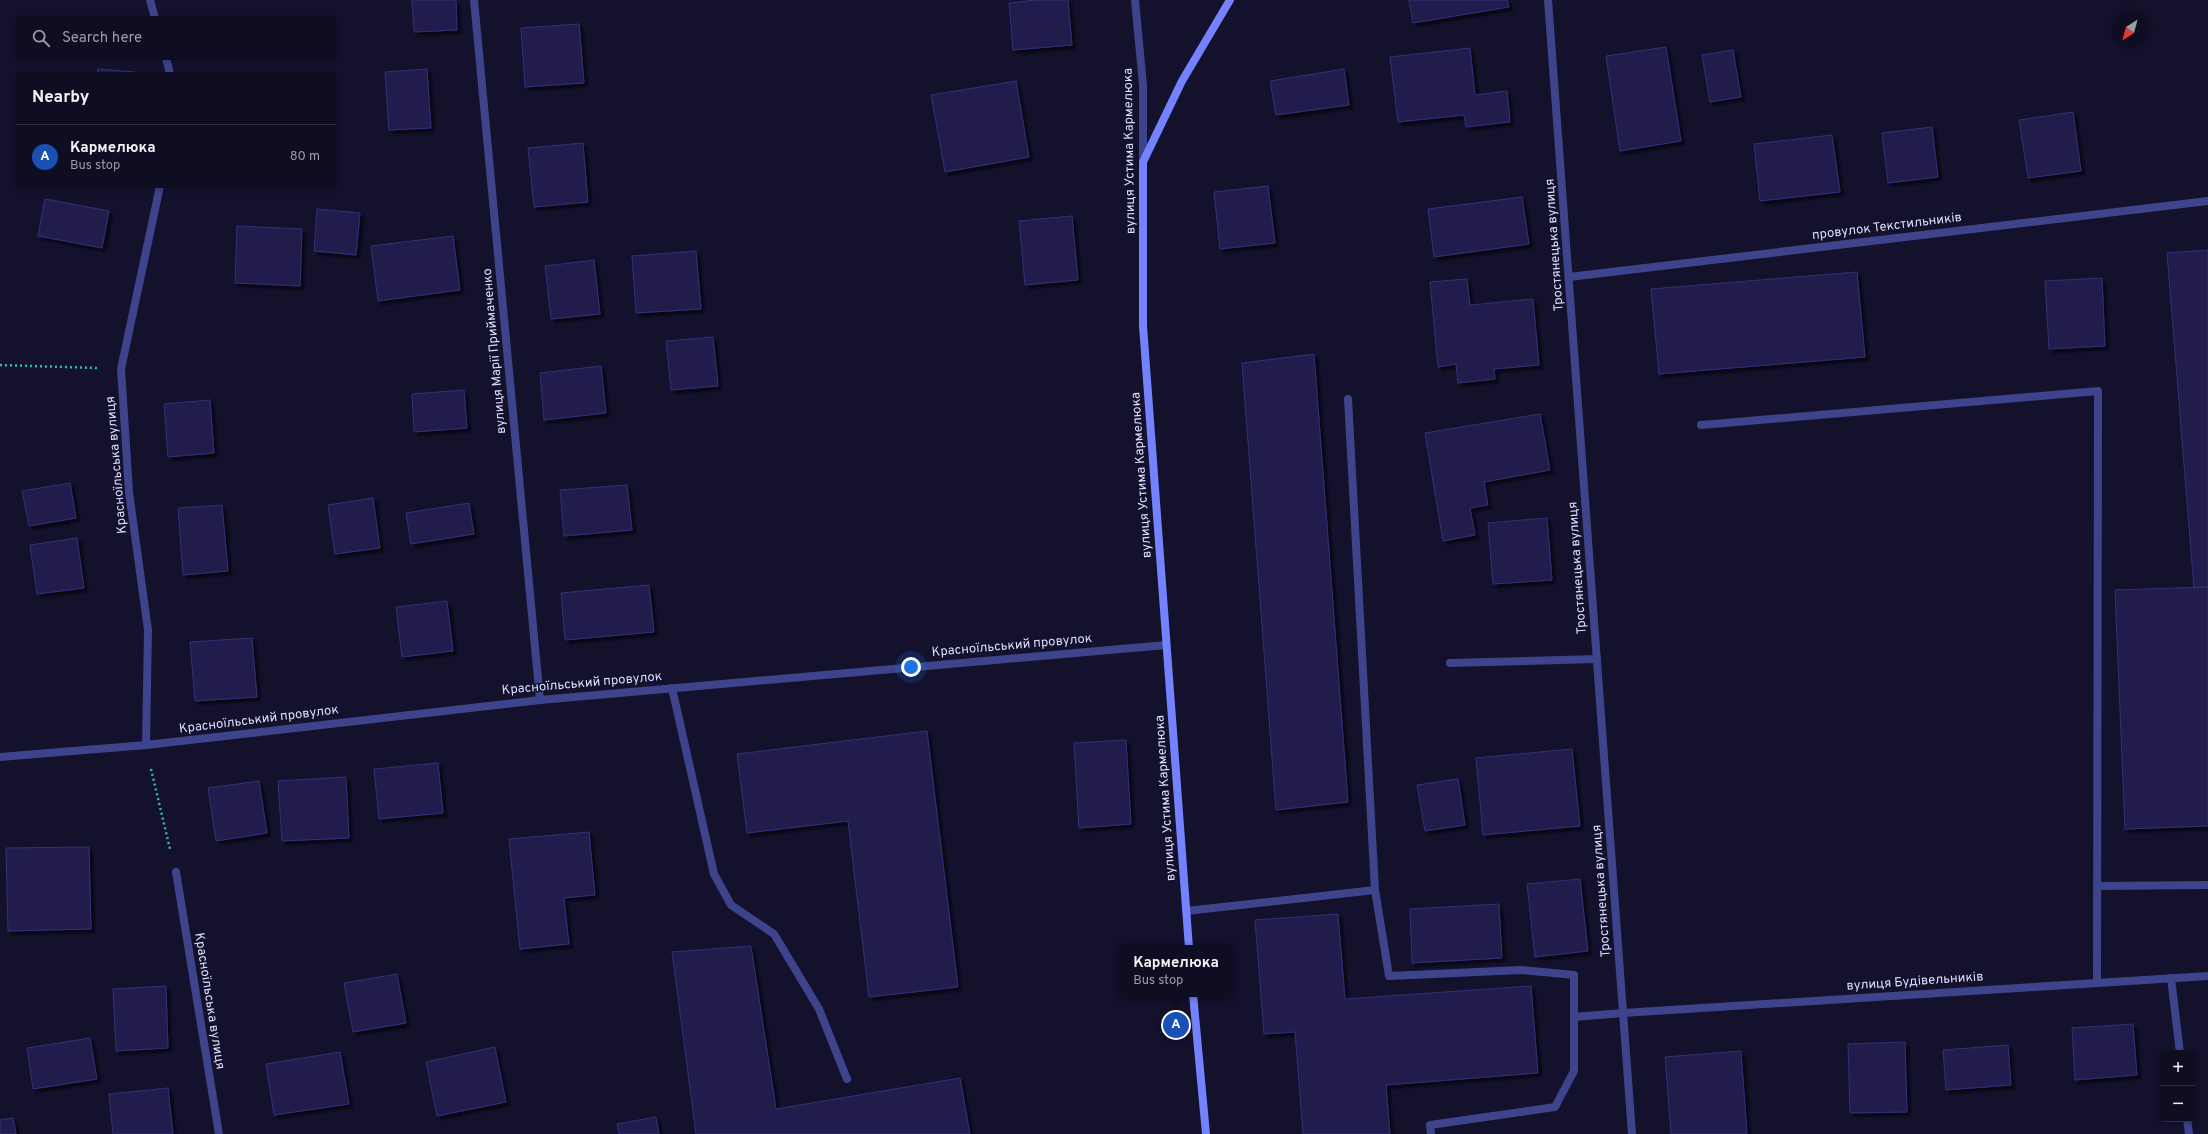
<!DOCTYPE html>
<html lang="en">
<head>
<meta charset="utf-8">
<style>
  body { margin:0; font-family:Overpass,sans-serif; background:#17162a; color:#f1f3f6 }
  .controls { position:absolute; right:12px; bottom:12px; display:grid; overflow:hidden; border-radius:4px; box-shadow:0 2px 6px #0003 }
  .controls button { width:36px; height:36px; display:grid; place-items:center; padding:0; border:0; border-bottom:1px solid #2e2d3f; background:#0e0d21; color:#f1f3f6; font:20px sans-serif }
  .compass { position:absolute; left:2112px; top:12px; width:36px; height:36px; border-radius:50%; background:#0e0d21; box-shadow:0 2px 6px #0003; rotate:216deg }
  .you { position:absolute; left:911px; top:667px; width:14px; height:14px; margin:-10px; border:3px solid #fff; border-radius:50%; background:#1a73e8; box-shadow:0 0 0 6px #1a73e833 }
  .badge { display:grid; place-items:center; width:26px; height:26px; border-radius:50%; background:#09fef7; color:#fff; font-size:13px; font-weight:700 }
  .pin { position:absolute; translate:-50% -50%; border:2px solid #fff; box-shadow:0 1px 4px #0006 }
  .popup { position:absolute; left:1119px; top:945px; width:114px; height:52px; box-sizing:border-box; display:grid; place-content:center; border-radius:4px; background:#0e0d21; filter:drop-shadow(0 1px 3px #0005); font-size:13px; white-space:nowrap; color:#9b9ca5 }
  .popup b { font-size:15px; color:#f1f3f6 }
  .popup::after { content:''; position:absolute; left:50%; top:100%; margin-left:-8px; border:8px solid transparent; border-top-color:#0e0d21 }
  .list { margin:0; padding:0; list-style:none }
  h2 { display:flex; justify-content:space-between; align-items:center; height:52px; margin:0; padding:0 16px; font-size:17px }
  h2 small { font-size:13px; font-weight:400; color:#9b9ca5 }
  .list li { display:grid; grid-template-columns:26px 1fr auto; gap:12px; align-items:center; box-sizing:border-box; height:64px; padding:0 16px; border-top:1px solid #2e2d3f }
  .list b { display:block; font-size:15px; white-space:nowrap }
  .list p { margin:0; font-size:13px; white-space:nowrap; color:#9b9ca5 }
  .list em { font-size:13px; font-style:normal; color:#9b9ca5 }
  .icon { flex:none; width:22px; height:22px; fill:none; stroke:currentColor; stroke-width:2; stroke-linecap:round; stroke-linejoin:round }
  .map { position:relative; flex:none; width:2208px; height:1134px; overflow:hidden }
  .search { position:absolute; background:#0e0d21; box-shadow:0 2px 6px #0003; left:16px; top:16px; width:320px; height:44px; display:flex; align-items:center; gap:10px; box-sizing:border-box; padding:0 14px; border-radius:4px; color:#9b9ca5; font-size:15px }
  .panel { position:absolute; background:#0e0d21; box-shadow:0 2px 6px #0003; left:16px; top:72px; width:320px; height:116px; border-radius:4px }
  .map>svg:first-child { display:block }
</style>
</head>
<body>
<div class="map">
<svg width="2208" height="1134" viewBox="0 0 2208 1134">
  <defs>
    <filter id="shadow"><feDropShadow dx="3.5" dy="3.5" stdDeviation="1" flood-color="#0009"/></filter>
  </defs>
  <rect width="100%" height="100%" fill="#13112c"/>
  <path fill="#211d4d" stroke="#343079" filter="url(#shadow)" d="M412,0H456L457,30L414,32Z
    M1036,0H1068L1072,45L1013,50L1009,3Z
    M1409,0H1507L1509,7L1413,23Z
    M579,24L584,83L525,87L521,28Z
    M1666,47L1681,141L1620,151L1606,56Z
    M1470,48L1475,95L1507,91L1510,122L1466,127L1464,115L1398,122L1390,57Z
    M1733,50L1741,97L1710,102L1702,55Z
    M98,69L135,72V74H97Z
    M427,69L431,128L389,130L385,72Z
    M1344,69L1349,105L1276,115L1270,81Z
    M1016,81L1029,157L945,172L931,95Z
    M2073,112L2081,171L2028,178L2019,120Z
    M1932,127L1938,177L1888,183L1882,133Z
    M1832,135L1840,192L1760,201L1754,144Z
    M583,143L588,202L534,207L528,148Z
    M1268,186L1275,243L1220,249L1214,192Z
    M1522,197L1529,244L1434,257L1428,209Z
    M45,199L109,211L102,248L38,236Z
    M317,209L360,213L356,255L314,251Z
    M1072,216L1078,280L1025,285L1019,221Z
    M237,226L302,229L300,286L235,283Z
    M453,236L460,290L378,301L371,246Z
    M2208,250V587L2194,588L2167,253Z
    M696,251L701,309L636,313L632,256Z
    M594,260L600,314L551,319L545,266Z
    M1857,272L1865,357L1659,374L1651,289Z
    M2102,278L2105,346L2049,349L2045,281Z
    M1467,279L1470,305L1533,299L1539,365L1494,369L1495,379L1458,383L1456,364L1438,367L1430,282Z
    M713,337L718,386L671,390L666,341Z
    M1314,354L1348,802L1276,810L1242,363Z
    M601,366L606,413L544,420L540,373Z
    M464,390L467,428L414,432L412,394Z
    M210,400L214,453L168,457L164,404Z
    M1540,414L1550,470L1484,482L1488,505L1470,508L1475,535L1443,541L1425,433Z
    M70,483L76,518L29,526L22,491Z
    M627,485L632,530L564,536L560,490Z
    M373,498L380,548L335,554L328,505Z
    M469,503L474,534L411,544L406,513Z
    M222,505L228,571L183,575L178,508Z
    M1547,518L1552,580L1493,584L1488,523Z
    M77,538L84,588L37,594L30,545Z
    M649,585L654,632L565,640L561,593Z
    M2208,587V826L2125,829L2115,590Z
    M447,601L453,651L402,657L396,607Z
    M252,638L257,697L195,701L190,642Z
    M927,731L958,987L869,997L848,821L747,833L737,754Z
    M1126,740L1131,824L1079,828L1074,743Z
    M1572,749L1580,826L1483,835L1476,758Z
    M438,763L443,813L379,819L374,769Z
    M346,777L349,838L282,841L278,781Z
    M1458,779L1465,825L1425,831L1417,785Z
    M259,781L267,833L216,841L208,788Z
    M589,832L595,895L564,898L569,944L520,949L509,839Z
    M89,847L91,929L8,931L6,848Z
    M1580,879L1588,951L1535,957L1527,884Z
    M1499,904L1502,958L1412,963L1410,909Z
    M1338,914L1345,999L1531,986L1538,1073L1386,1085L1390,1134H1303L1295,1032L1264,1034L1255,920Z
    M751,946L776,1109L960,1078L970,1134H696L672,952Z
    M397,974L406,1023L353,1032L344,983Z
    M166,986L168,1048L116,1051L113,989Z
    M2133,1024L2137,1075L2075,1080L2072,1028Z
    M90,1038L97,1079L33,1089L27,1048Z
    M1905,1042L1907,1112L1850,1113L1848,1044Z
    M2008,1045L2011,1085L1946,1090L1943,1050Z
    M495,1047L506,1102L437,1116L426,1062Z
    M1741,1051L1747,1134H1671L1665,1057Z
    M340,1052L349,1104L274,1115L266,1064Z
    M168,1088L173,1134H113L109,1094Z
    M656,1117L659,1134H619L617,1124Z
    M13,1118L16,1134H0V1120Z"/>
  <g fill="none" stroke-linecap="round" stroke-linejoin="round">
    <path stroke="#31bea3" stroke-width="2.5" stroke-dasharray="2 3" stroke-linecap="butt" d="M0,365L98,368
      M151,769L170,849"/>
    <path stroke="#3d448b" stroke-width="8" d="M1348,399L1375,890L1389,976L1521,970L1574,975V1071L1555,1107L1430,1125L1431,1134
      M1701,425L2098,391L2097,983
      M1450,663L1597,659
      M672,688L714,874L731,905L774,934L819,1009L847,1079
      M2097,886L2208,885
      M1186,911L1375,890
      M2171,978L2180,1053
      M1574,1017L1623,1013
      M2187,1119L2189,1134"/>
    <path stroke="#3d448b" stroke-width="8" d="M150,0L155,18
      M474,0L540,700
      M1135,0L1143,85V162
      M1548,0L1632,1134
      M166,58L170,74
      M1569,277L2208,201
      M146,745L148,630L129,492L121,369L160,186
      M0,757L146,745L540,700L1166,645
      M176,872L219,1134
      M1623,1013L2208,976"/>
    <path stroke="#7482ff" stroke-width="8" d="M1189,948L1143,326V162L1182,81L1230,0
      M1193,994L1206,1134"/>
  </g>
  <g text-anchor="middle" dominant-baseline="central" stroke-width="3" stroke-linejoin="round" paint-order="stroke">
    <g font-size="13" fill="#dcddff" stroke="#13112c">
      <text transform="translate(1130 151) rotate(-91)">вулиця Устима Кармелюка</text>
      <text transform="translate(1887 227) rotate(-7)">провулок Текстильників</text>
      <text transform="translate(1555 245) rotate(-94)">Тростянецька вулиця</text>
      <text transform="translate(495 351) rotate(-95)">вулиця Марії Приймаченко</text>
      <text transform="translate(117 465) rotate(-95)">Красноїльська вулиця</text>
      <text transform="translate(1142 475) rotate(-94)">вулиця Устима Кармелюка</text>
      <text transform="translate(1578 568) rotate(-94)">Тростянецька вулиця</text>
      <text transform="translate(1012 646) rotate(-5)">Красноїльський провулок</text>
      <text transform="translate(582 684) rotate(-5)">Красноїльський провулок</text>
      <text transform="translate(259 720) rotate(-7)">Красноїльський провулок</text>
      <text transform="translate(1166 798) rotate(-94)">вулиця Устима Кармелюка</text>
      <text transform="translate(1602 891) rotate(-94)">Тростянецька вулиця</text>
      <text transform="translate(1915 982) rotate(-4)">вулиця Будівельників</text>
      <text transform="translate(209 1001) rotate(81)">Красноїльська вулиця</text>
    </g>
  </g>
</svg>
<div class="controls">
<button>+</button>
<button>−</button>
</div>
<svg class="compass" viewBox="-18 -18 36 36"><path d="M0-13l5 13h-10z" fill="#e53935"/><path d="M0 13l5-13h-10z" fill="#9b9ca5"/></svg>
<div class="you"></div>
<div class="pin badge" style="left:1176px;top:1025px;background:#1a4fb4">A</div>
<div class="popup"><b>Кармелюка</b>Bus stop</div>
<div class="search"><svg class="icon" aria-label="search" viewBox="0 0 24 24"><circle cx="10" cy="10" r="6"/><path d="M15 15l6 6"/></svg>Search here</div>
<section class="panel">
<h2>Nearby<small></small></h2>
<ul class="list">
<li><span class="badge" style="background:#1a4fb4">A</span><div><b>Кармелюка</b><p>Bus stop</p></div><em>80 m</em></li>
</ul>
</section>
</div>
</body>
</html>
